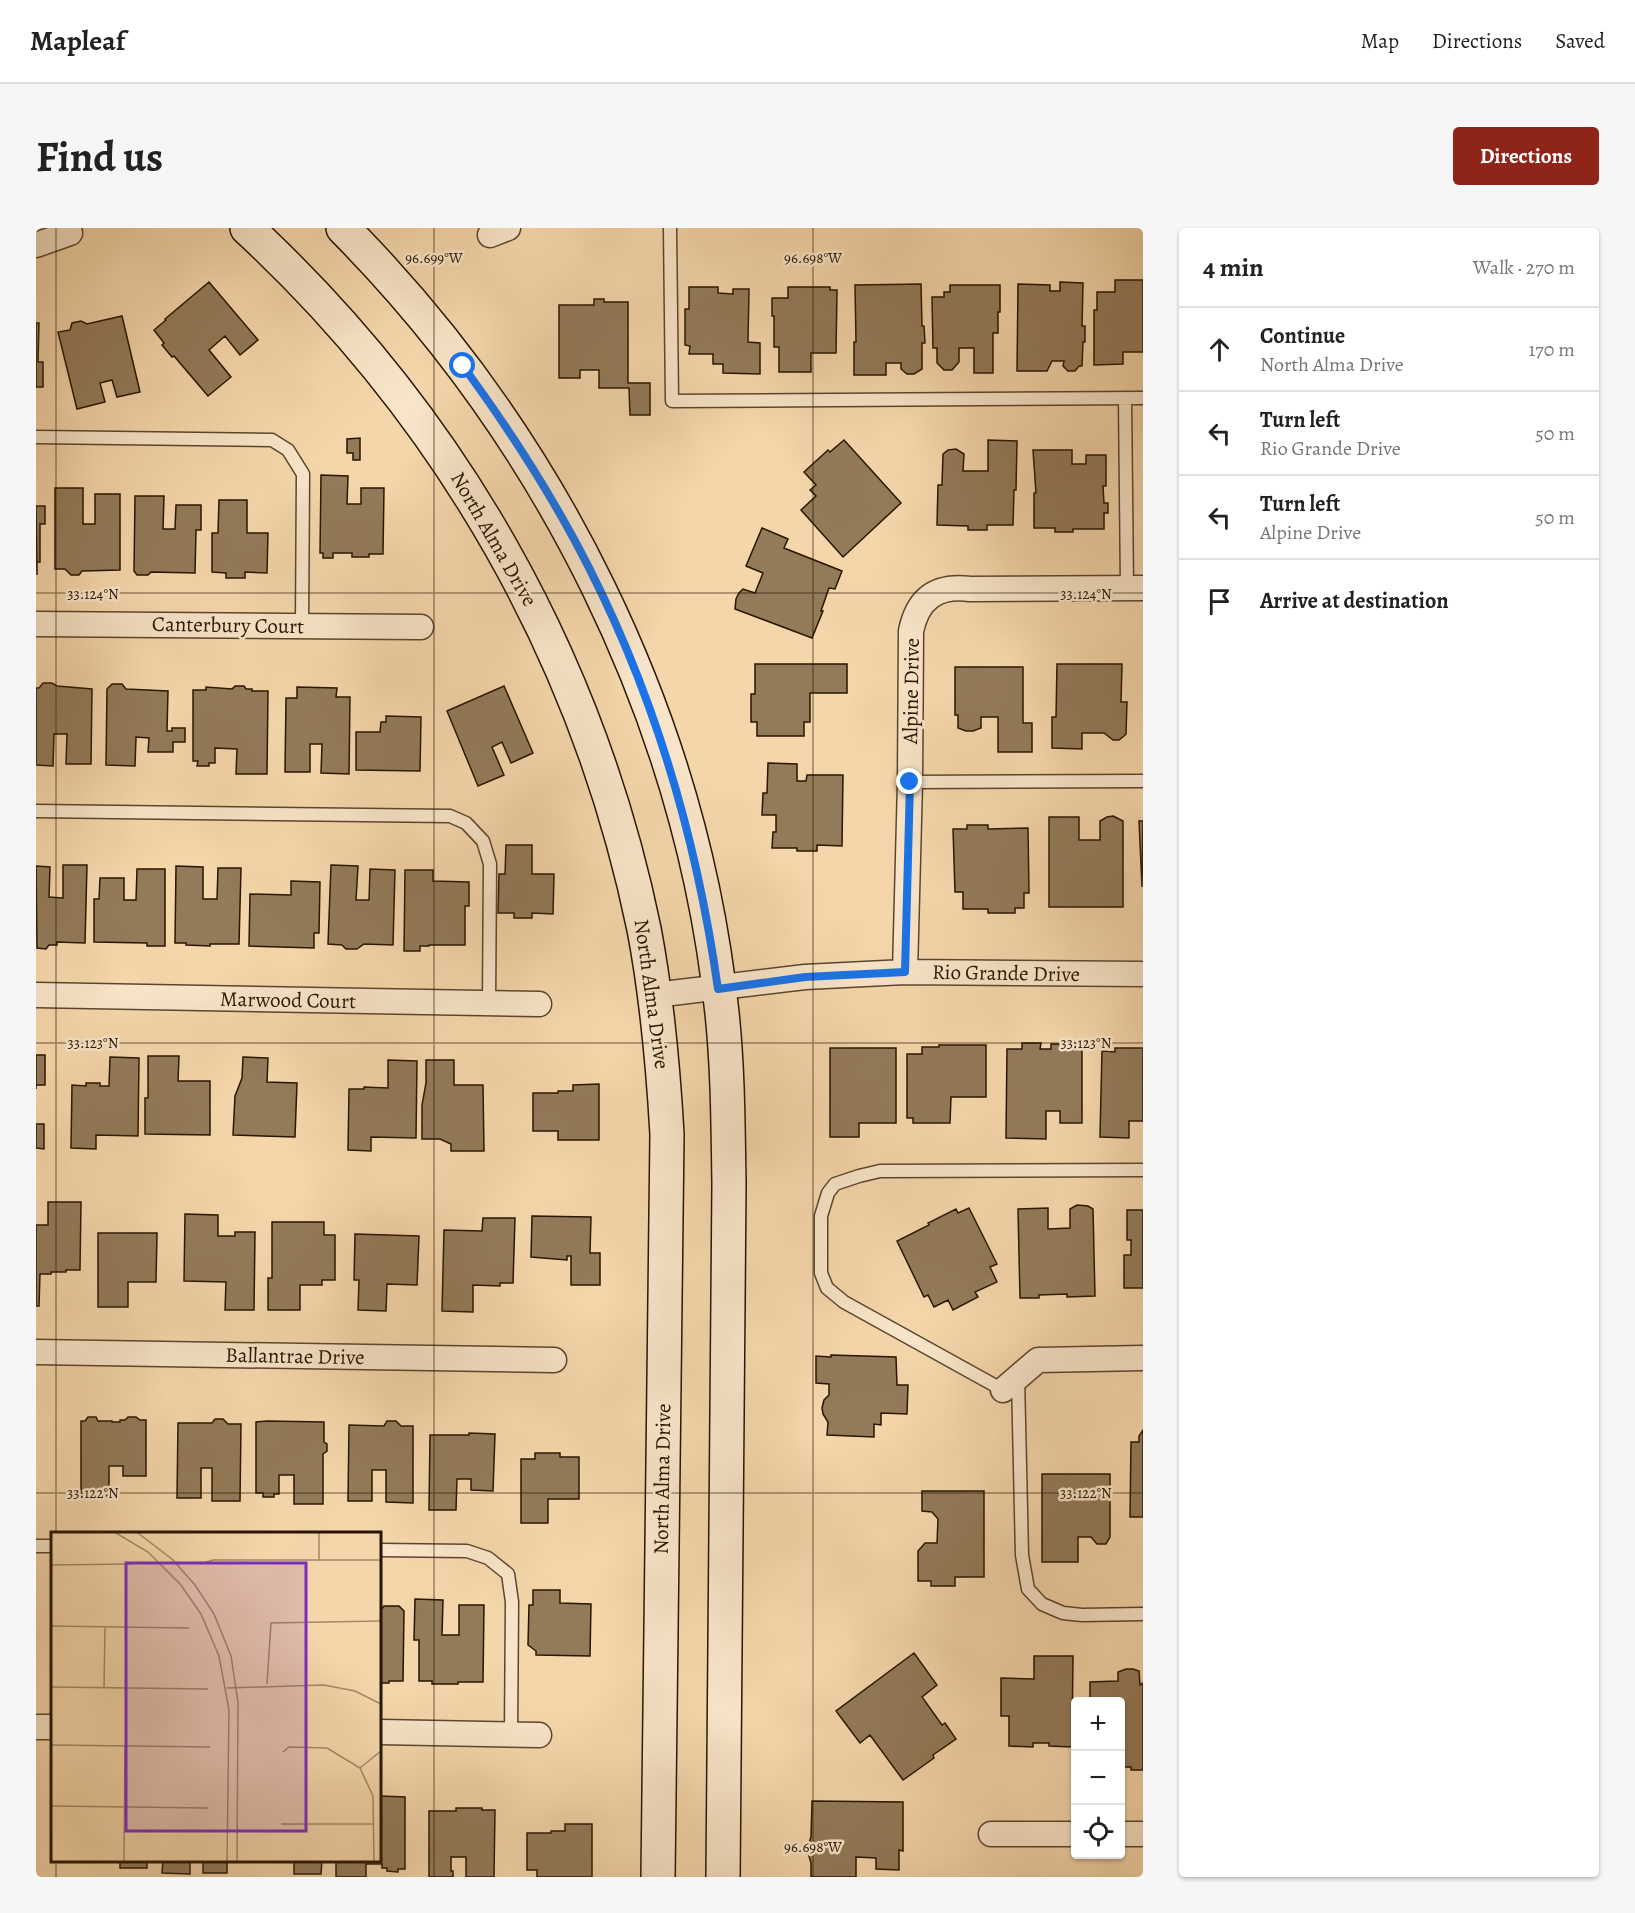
<!DOCTYPE html>
<html lang="en">
<head>
<meta charset="utf-8">
<style>
  body { margin:0; font-family:Alegreya,serif; background:#f6f6f6; color:#222 }
  .controls { position:absolute; right:18px; bottom:18px; display:grid; overflow:hidden; border-radius:6px; box-shadow:0 2px 4px #0004 }
  .controls button { width:54px; height:54px; display:grid; place-items:center; padding:0; border:0; border-bottom:2px solid #e0e0e0; background:#fff; color:#222; font:30px sans-serif }
  .stop { position:absolute; width:18px; height:18px; margin:-14px; border:4px solid #1a73e8; border-radius:50%; background:#fff }
  .stop.end { background:#1a73e8; border-color:#fff; box-shadow:0 2px 6px #0008 }
  .list { margin:0; padding:0; list-style:none }
  h2 { display:flex; justify-content:space-between; align-items:center; height:78px; margin:0; padding:0 24px; font-size:26px }
  h2 small { font-size:20px; font-weight:400; color:#767676 }
  .list li { display:grid; grid-template-columns:39px 1fr auto; gap:18px; align-items:center; box-sizing:border-box; height:84px; padding:0 24px; border-top:2px solid #e0e0e0 }
  .list b { display:block; font-size:22px; white-space:nowrap }
  .list p { margin:0; font-size:20px; white-space:nowrap; color:#767676 }
  .list em { font-size:20px; font-style:normal; color:#767676 }
  .icon { flex:none; width:33px; height:33px; fill:none; stroke:currentColor; stroke-width:2; stroke-linecap:round; stroke-linejoin:round }
  .map { position:relative; flex:none; width:1107px; height:1649px; overflow:hidden; border-radius:6px }
  header { display:flex; align-items:center; gap:36px; box-sizing:border-box; height:84px; padding:0 30px; background:#fff; border-bottom:2px solid #e0e0e0 }
  header strong { font-size:28px }
  nav { display:flex; gap:33px; margin-inline-start:auto; font-size:21px }
  .intro { display:flex; align-items:center; justify-content:space-between; box-sizing:border-box; height:144px; padding:0 36px }
  h1 { margin:0; font-size:42px }
  .button { padding:15px 27px; border-radius:6px; background:#8f2418; color:#fff; font-size:21px; font-weight:700 }
  main { display:flex; gap:36px; padding:0 36px }
  aside { flex:1; background:#fff; border-radius:6px; box-shadow:0 2px 4px #0004 }
  .map>svg:first-child { display:block }
</style>
</head>
<body>
<header>
<strong>Mapleaf</strong>
<nav><a>Map</a><a>Directions</a><a>Saved</a></nav>
</header>
<div class="intro"><h1>Find us</h1><a class="button">Directions</a></div>
<main>
<div class="map">
<svg width="1107" height="1649" viewBox="0 0 1107 1649">
  <rect width="100%" height="100%" fill="#f5d6ab"/>
  <filter id="stains"><feTurbulence type="fractalNoise" baseFrequency=".00333" numOctaves="4"/><feColorMatrix values="0 0 0 0 .2 0 0 0 0 .09 0 0 0 0 .02 0 0 0 .5 -.17"/></filter>
  <radialGradient id="worn" r=".72"><stop offset=".6" stop-color="#630" stop-opacity="0"/><stop offset="1" stop-color="#630" stop-opacity=".3"/></radialGradient>
  <path fill="#937a59" stroke="#281601" stroke-width="1.5" d="M1079,52H1107V124H1087V136L1058,137V82H1061V64H1079Z
    M173,54L222,112L204,127L189,108L173,122L195,149L172,168L138,128L136,129L126,117L128,115L118,102L130,92L129,91Z
    M1024,54L1047,55L1046,98H1049V114H1047L1046,138H1043L1039,143H1032L1027,138L1028,133H1016L1011,143H981L982,56L1014,57V63H1024Z
    M885,56L886,98H888L889,115H886V141L878,146H871L865,141V135H850V147H818V114H820L819,57Z
    M914,57H964V84H962V105H957V145H938V120H923V134L916,142H908L901,135V120H897L896,69H908V64H914Z
    M653,59H682V65L697,66V61H713L712,114L724,115V146L687,145V136H677V126H653L654,118L649,117V81H653Z
    M752,59H794V62H801L800,125H775V144H743V119H738V88H736V70H752Z
    M558,71H568V74H592V155H614V187H594L593,160H563V142H544V150H523V77H558Z
    M86,88L104,164L81,169L76,152L64,155L69,174L41,181L22,104L34,102L36,95L45,93L51,96Z
    M0,95H3L2,134H7V159H0Z
    M324,210V232H317V225H311V211Z
    M808,212L865,275L807,329L765,282L780,268L774,262L780,257L768,244L792,222L794,224Z
    M952,212L981,213L980,262H978L977,297H951V302H932V298L901,297L902,257H906L907,226L912,222L920,221L928,226L927,243H952Z
    M997,222H1036V236H1050V227H1070V258H1067L1068,275H1072V285H1068V301H1037V304H1019V300H998V265H1000Z
    M285,247L312,248L311,276H325V260H348L347,326H333V329H316V325H297V330H287V325H284Z
    M19,260H47V296H59V266H84V342L46,343L43,347H35L29,341H19Z
    M99,268H128L127,301H139L140,277H165V302H160L159,345L115,344L112,347H101L98,343Z
    M183,272H211V305H232L231,345L209,344V350H190V345L176,344V305H182Z
    M0,278H9V296H4V334H1V347Z
    M726,300L752,311L748,320L806,343L799,361L793,360L785,383H787L776,410L699,381L700,371L703,365L707,361L719,365L727,345L710,338Z
    M719,436H811V465H774V494H768V508H721V494H715V466H719Z
    M1021,436H1086L1085,474H1091L1090,506L1088,508L1083,512H1077L1068,505H1046V521L1016,520V489H1020Z
    M919,439H987V495H996V524H962V489H945V500L937,503H930L922,500V487H919Z
    M7,455H16L21,458L56,461L55,536H30L31,506H18L17,538L0,537V460H3Z
    M76,456H86L90,461L132,463L131,503H136V500H149V514H137V524H112L113,510L100,509L99,538L70,537L71,461Z
    M199,458H208L210,461H216V463H232L231,546H200L201,521L179,520V535H173V538H161L162,533H157V462H170V459L196,461Z
    M468,458L497,525L475,535L466,514L456,519L468,547L442,558L411,483Z
    M261,459L301,460L300,469H314L313,546L285,545L286,516H274V544H249L250,470H261Z
    M350,488L385,489L384,543L320,542V504H344L345,494H350Z
    M732,535L761,536V553H770L771,547H807L806,618L781,617V623H761V620H736L737,604H740V587H726L727,565H731Z
    M1077,588L1087,593V679H1013V589H1043V612H1064V593L1071,589Z
    M1103,593H1107L1106,659Z
    M931,597H952V601L992,600L993,665H988V680H979V685H952V681H927V664H919L917,601H931Z
    M470,617H496V646H518L517,686L496,685V690H478V685H462L463,646H469Z
    M27,637H51L49,715L21,714V717H13L10,721L1,720L0,638L14,639L13,669L27,670Z
    M295,637L322,638L320,672H333L334,641L359,642L357,717L328,716L321,721H310L306,717L292,716Z
    M140,638L167,639V671H181L182,640H205L203,716H174V718L150,717V715H139Z
    M101,641H129V718H111V715L58,714V671H63L64,650H88V672H100Z
    M369,642H397V653L433,654V678H429V717H393V718H384V723H368Z
    M255,653L284,654L283,705H278V720L213,718L214,666L255,667Z
    M1027,814L1046,815V895H1024V883H1010V911L970,910L971,821H986V815H1005L1004,821H1015V816H1027Z
    M903,817H950V869H915L914,895H877V890H871V826H886V819H903Z
    M794,820H860V895H823V909H794Z
    M1079,820H1107V893H1093V910L1064,909L1066,823L1079,824Z
    M0,827H9V857H0V861Z
    M112,828H143L142,853H174V907L109,906V870H112Z
    M74,829L103,830L102,908L60,907V921L35,920L36,857L50,858V855H64V858H73Z
    M207,829L232,830L231,854L261,855L259,909L197,907L199,868L206,850Z
    M352,832L381,833L380,910L335,909V923L312,922L313,861H328V859L352,860Z
    M390,832H418V857H447L448,923H415V916L404,911H386V877L390,855Z
    M563,856V912H522V903H497V865H522V863H537V857Z
    M0,896H8V921L0,920Z
    M12,974H45L44,1042H30V1044H15V1046H4L3,1078H0V997H12Z
    M1041,977L1052,978L1057,981L1059,1068L1031,1069V1066L1003,1067V1070H984L982,981L1012,980V1001L1034,1000V981Z
    M933,980L961,1036L954,1039L961,1054L939,1064L942,1069L917,1082L912,1072L898,1079L892,1067L888,1069L861,1013L893,997L892,995L920,981L922,985Z
    M1091,982H1107V1060H1088V1027H1095V1012H1091Z
    M149,986L182,987V1008H199V1004H219L218,1082H189L190,1054L148,1053Z
    M496,988L555,989L554,1025H564V1057H535V1028H531V1032L495,1029Z
    M447,990H479L477,1055H464V1058L437,1057V1084L406,1083L408,1002L446,1003Z
    M236,994H288V1007H299V1052H286V1057H264V1082H232V1050H236Z
    M62,1005H121L120,1054H92V1079H62Z
    M319,1006L383,1008L381,1057L351,1056L350,1083L322,1082L323,1052H318Z
    M795,1127L860,1129L861,1157H872L871,1186L845,1185V1197L838,1196V1209L791,1207L792,1194L787,1186L786,1180L788,1172L793,1167V1156L780,1155V1128L795,1129Z
    M52,1189H60L62,1193H76V1194H84V1192H89L92,1189H100L104,1192H110V1248H87V1238H73V1268H45V1193H49Z
    M179,1191H187L192,1196H205L204,1273H176V1240H165V1270H141L142,1195H176Z
    M231,1193L288,1194V1214L291,1216V1223L287,1226V1276H258V1247H243V1266H238V1269H227V1265H220V1194Z
    M351,1193H360L365,1198H377V1275L350,1274V1242H336V1273H312L313,1197L348,1198Z
    M1107,1202V1289H1094L1095,1214H1103V1208Z
    M433,1205L459,1206L457,1263L435,1262V1251H421L420,1282H393L394,1207H433Z
    M499,1225H524V1229H543V1271H512V1295H485V1231H499Z
    M1006,1246H1074V1309L1070,1316H1061L1055,1309H1042V1334H1006Z
    M886,1263H948V1349H919V1358H895V1353H882V1323L889,1315H901L902,1291L896,1284L886,1283Z
    M497,1362H524V1375L555,1376L554,1428L500,1427V1423L492,1417L493,1377H497Z
    M379,1371L407,1372L406,1407H423V1377H448L447,1454H422V1456H396V1453H383V1412H378Z
    M348,1378H363L368,1383L367,1453H353V1455H344V1383Z
    M878,1425L901,1457L886,1469L906,1497L909,1495L920,1511L897,1527L898,1530L867,1552L834,1507L824,1515L800,1483Z
    M998,1428H1037L1036,1519L1013,1518V1515H997V1519L973,1518V1488H965V1450L998,1451Z
    M1090,1441H1097L1103,1443L1104,1457L1107,1455V1542H1095V1539H1084V1474H1054V1454L1082,1453V1444Z
    M344,1568L369,1569V1641H362V1644L351,1643V1640H346V1636H330V1649H300V1632H344Z
    M776,1573L867,1574V1623L863,1622V1642L840,1641V1630L820,1629V1649H775V1635L771,1621L775,1609Z
    M420,1580H446V1582H459L458,1649H430V1629H415V1643H417V1649H393V1583H420Z
    M529,1596H556V1649H501V1642H491V1605H515V1603H529Z
    M84,1632H111V1640H84Z
    M127,1632H154V1646L126,1645Z
    M167,1632H191V1645H167Z
    M258,1632H286L285,1646H258Z"/>
  <g fill="none" stroke-linecap="round" stroke-linejoin="round">
    <defs>
      <path id="service" d="M634,0L636,173L1107,170
        M1089,170L1091,360
        M0,209L236,212L252,222L267,246L266,398
        M874,554L1107,553
        M0,583L414,588L430,595L447,613L454,636L453,775
        M982,1150L986,1327L992,1361L1006,1376L1027,1385L1046,1387L1107,1386
        M967,1162L808,1074L791,1060L785,1045V988L792,965L799,956L823,948L844,943L1107,942
        M0,1318H16
        M344,1322L431,1323L452,1330L472,1346L476,1374L475,1506"/>
      <path id="minor" d="M454,7L472,0
        M0,17L34,5
        M0,396L385,399
        M869,744L874,554L875,403C882,370 901,357 934,361L1107,360
        M0,767L503,776
        M619,767L769,749L869,744L1107,746
        M0,1124L518,1132
        M967,1162L1002,1132L1107,1130
        M0,1499H16
        M344,1504L503,1507
        M955,1606H1040
        M1084,1606H1107"/>
      <path id="secondary" d="M211,0C415,189 552,429 608,701C621,769 627,837 631,906L622,1649
        M307,0C515,210 655,490 686,785C692,842 692,898 693,955L687,1649"/>
    </defs>
    <use href="#service" stroke="#5b462c" stroke-width="15"/>
    <use href="#minor" stroke="#5b462c" stroke-width="27"/>
    <use href="#secondary" stroke="#281601" stroke-width="36"/>
    <use href="#service" stroke="#f8e4c8" stroke-width="12"/>
    <use href="#minor" stroke="#f8e4c8" stroke-width="24"/>
    <use href="#secondary" stroke="#f8e4c8" stroke-width="33"/>
  </g>
  <g fill="none" stroke-linecap="round" stroke-linejoin="round">
    <path stroke="#1a73e8" stroke-width="8" d="M427,138C468,194 506,252 539,313C614,452 660,605 682,761L769,749L869,744L874,554"/>
  </g>
  <path fill="none" stroke="#281601" stroke-width="1.5" stroke-opacity="0.45" d="M20,0V1306M398,0V1649M777,0V1649M0,365H1107M0,815H1107M0,1265H1107M20,1632V1649"/>
  <g text-anchor="middle" dominant-baseline="central" stroke-width="5" stroke-linejoin="round" paint-order="stroke">
    <g font-size="21" fill="#281601" stroke="#f8e4c8">
      <text transform="translate(458 311) rotate(60)">North Alma Drive</text>
      <text transform="translate(192 397) rotate(1)">Canterbury Court</text>
      <text transform="translate(875 463) rotate(-89)">Alpine Drive</text>
      <text transform="translate(970 745) rotate(1)">Rio Grande Drive</text>
      <text transform="translate(616 766) rotate(82)">North Alma Drive</text>
      <text transform="translate(252 772) rotate(1)">Marwood Court</text>
      <text transform="translate(259 1128) rotate(1)">Ballantrae Drive</text>
      <text transform="translate(626 1251) rotate(-89)">North Alma Drive</text>
    </g>
  </g>
  <g transform="translate(15 1304)">
    <rect width="330" height="330" fill="#f5d6ab"/>
    <path fill="none" stroke="#a38967" stroke-width="1.5" d="M65,1L97,20L130,53L150,82L168,124L178,178L176,329M87,1L122,28L144,53L163,82L180,124L187,170L186,329M268,1V29M149,32L162,28H330M0,33L80,32M0,94L138,96M216,152L220,91L330,89M0,155L157,157M53,155L54,95M176,156L273,153L304,159L330,172M0,213L159,215M232,220L238,215L276,216L309,236L322,264L323,329M309,236L330,219M0,274L157,276M230,292H323M73,329L74,214"/>
    <path fill="#7b2cbf" fill-opacity="0.15" stroke="#7b2cbf" stroke-width="3" d="M75,31H255V299H75Z"/>
    <rect width="330" height="330" fill="none" stroke="#281601" stroke-width="3"/>
  </g>
  <g font-size="15" text-anchor="middle" fill="#281601" stroke="#f8e4c8" stroke-width="5" stroke-linejoin="round" paint-order="stroke">
    <text x="398" y="35">96.699°W</text>
    <text x="777" y="35">96.698°W</text>
    <text x="57" y="371">33.124°N</text>
    <text x="1050" y="371">33.124°N</text>
    <text x="57" y="820">33.123°N</text>
    <text x="1050" y="820">33.123°N</text>
    <text x="57" y="1270">33.122°N</text>
    <text x="1050" y="1270">33.122°N</text>
    <text x="777" y="1624">96.698°W</text>
  </g>
  <rect width="100%" height="100%" filter="url(#stains)"/>
  <rect width="100%" height="100%" fill="url(#worn)"/>
</svg>
<div class="controls">
<button>+</button>
<button>−</button>
<button><svg class="icon" aria-label="locate" viewBox="0 0 24 24"><circle cx="12" cy="12" r="6"/><path d="M12 2v4M12 18v4M2 12h4M18 12h4"/></svg></button>
</div>
<div class="stop" style="left:427px;top:138px"></div>
<div class="stop end" style="left:874px;top:554px"></div>
</div>
<aside>
<h2>4 min<small>Walk · 270 m</small></h2>
<ul class="list">
<li><svg class="icon" aria-label="ahead" viewBox="0 0 24 24"><path d="M12 20V5M6 11l6-6 6 6"/></svg><div><b>Continue</b><p>North Alma Drive</p></div><em>170 m</em></li>
<li><svg class="icon" aria-label="left" viewBox="0 0 24 24"><path d="M17 20v-9H6M10 6l-5 5 5 5"/></svg><div><b>Turn left</b><p>Rio Grande Drive</p></div><em>50 m</em></li>
<li><svg class="icon" aria-label="left" viewBox="0 0 24 24"><path d="M17 20v-9H6M10 6l-5 5 5 5"/></svg><div><b>Turn left</b><p>Alpine Drive</p></div><em>50 m</em></li>
<li><svg class="icon" aria-label="arrive" viewBox="0 0 24 24"><path d="M6 21V4h12l-3 4 3 4H6"/></svg><div><b>Arrive at destination</b></div></li>
</ul>
</aside>
</main>
</body>
</html>
